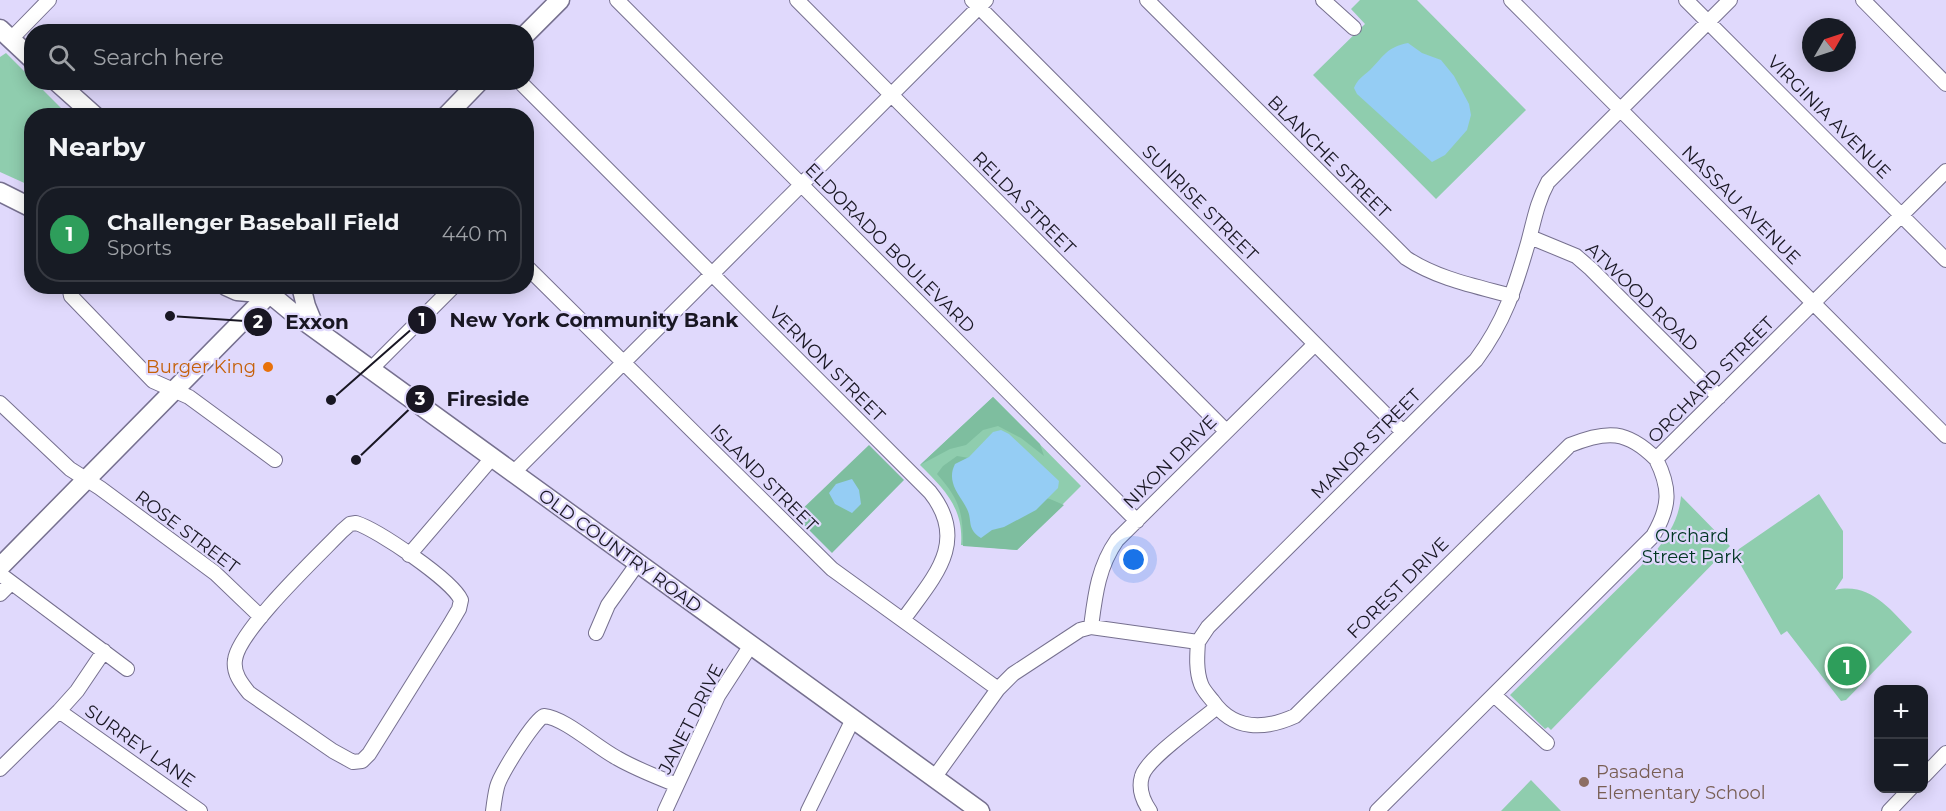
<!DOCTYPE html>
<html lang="en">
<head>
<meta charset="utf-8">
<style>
  body { margin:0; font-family:Montserrat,sans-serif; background:#20242c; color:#f1f3f6 }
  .controls { position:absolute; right:18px; bottom:18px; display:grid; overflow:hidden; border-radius:12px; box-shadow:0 3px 15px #0003 }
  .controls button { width:54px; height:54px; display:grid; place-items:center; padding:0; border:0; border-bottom:2px solid #363941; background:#171b24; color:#f1f3f6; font:30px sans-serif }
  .compass { position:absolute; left:1802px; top:18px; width:54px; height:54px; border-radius:50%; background:#171b24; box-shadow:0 3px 15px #0003; rotate:51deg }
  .you { position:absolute; left:1134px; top:560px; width:21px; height:21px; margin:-15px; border:4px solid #fff; border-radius:50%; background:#1a73e8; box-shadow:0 0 0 9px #1a73e833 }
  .badge { display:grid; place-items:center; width:39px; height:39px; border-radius:50%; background:#347360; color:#fff; font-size:20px; font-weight:700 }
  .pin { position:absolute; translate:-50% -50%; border:3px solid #fff; box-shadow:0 2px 6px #0006 }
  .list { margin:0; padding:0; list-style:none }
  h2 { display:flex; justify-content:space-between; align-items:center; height:78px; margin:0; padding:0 24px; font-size:26px }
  h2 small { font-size:20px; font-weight:400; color:#9ea1a6 }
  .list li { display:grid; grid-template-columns:39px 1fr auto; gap:18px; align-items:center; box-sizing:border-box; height:96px; margin:0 12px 12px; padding:0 12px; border:2px solid #363941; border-radius:24px }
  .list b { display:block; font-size:22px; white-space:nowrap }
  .list p { margin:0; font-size:20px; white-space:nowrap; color:#9ea1a6 }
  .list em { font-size:20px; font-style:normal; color:#9ea1a6 }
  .icon { flex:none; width:33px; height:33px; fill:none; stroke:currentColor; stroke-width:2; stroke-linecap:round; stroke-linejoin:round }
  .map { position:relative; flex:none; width:1946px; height:811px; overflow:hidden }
  .search { position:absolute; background:#171b24; box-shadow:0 3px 15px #0003; left:24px; top:24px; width:510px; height:66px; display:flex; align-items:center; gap:15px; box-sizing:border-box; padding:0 21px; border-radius:24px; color:#9ea1a6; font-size:22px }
  .panel { position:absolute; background:#171b24; box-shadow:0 3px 15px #0003; left:24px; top:108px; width:510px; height:186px; border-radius:24px }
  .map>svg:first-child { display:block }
</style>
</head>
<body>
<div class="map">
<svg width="1946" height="811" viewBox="0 0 1946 811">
  <rect width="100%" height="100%" fill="#e0d9fc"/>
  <path fill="#8fcdae" d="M1360,0H1417L1526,110L1436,199L1313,75L1365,24L1351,9Z
    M6,53L31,78L32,82L36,83L68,115L32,116L31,186L0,172V57Z
    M993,397L1081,486L1017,550L961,545C964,508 944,489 920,465Z
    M1819,494L1843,531V578L1835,590C1870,582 1890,609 1912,632L1846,700L1841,701L1787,631L1781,635L1735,555L1739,549Z
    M1681,496L1730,546L1551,730L1548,727L1545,729L1510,695L1656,551C1669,534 1679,519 1681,496Z
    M1531,780L1561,811H1501Z"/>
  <path fill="#7ebe9f" d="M993,397L1040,444L1044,456L1021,438L998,426L983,430L966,445L950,449L920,465Z
    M869,445L904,480L832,553L795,516Z
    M957,456L975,459L1027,494L1050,499L1064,505L1017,550L963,546C963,512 960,500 937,474L943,466Z"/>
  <path fill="#95cdf4" d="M1408,43L1422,53L1441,60L1454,76L1469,104L1471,115L1467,130L1445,155L1432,162L1357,94L1354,88C1357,80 1363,76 1370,70C1384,56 1387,47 1408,43Z
    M1001,430L1009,434L1059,481L1058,488L1036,510L1004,527L992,530L981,538C966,528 973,521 967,509C963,500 955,492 953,483C951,476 952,470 955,464L969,457L993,432Z
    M852,479L859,490L861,504L852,513L835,504L829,493L836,484Z"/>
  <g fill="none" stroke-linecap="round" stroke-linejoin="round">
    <defs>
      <path id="minor" d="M617,0L1137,521
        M797,0L1226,431
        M972,0L1403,432
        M1147,0L1406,258C1438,279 1475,286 1512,296
        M1323,0L1354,28
        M1511,0L1946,436
        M1686,0L1946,260
        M1863,0L1946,84
        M11,39L49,0
        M520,82L930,492C970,542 933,578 903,620
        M1530,237L1576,256L1591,269L1719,397
        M526,266L832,569L998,689
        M69,286L71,296L153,381L189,397L275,460
        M371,369L454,286
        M0,403L70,469L100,488L215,573L261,617
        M513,473L986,0
        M356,523C378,530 452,580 461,600L459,609L449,626L369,754L362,761L353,762L333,751L249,693C241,683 233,673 235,660C238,631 319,555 342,531L350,524Z
        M409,555L492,458
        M0,574L127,669
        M0,594L11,583
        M1091,627C1095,596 1098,567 1117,540L1315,344
        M596,633L608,605L638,563
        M1198,642C1197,656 1196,671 1201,684C1203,690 1208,695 1212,700C1233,731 1264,730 1295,716L1570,445C1607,430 1627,430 1656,459
        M1494,695L1547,743
        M59,711L200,811
        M0,769L59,711L77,691L104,651
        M1924,776L1946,753
        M934,778L998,689L1013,674L1080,630L1091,627L1198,642L1208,627L1476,360C1505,321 1515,288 1528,243C1534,221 1537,202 1548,182L1730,0
        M493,811C494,803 495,795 497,787C500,775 534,720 544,716C565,718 596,747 617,758C636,769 657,777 677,785
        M665,811L718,696L751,645
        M808,811L853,719
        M1150,811C1143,801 1138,789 1142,776C1147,758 1201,721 1217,707
        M1377,811L1653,536C1670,507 1671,489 1656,459L1946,171
        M1889,811L1911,788"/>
      <path id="major" d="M0,29L32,59
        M526,34L560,0
        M57,82L95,116
        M446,116L479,82
        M0,192L32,208
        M226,286L237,291L270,294
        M265,286L270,294L293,313L980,811
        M301,286L306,306L315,328
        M0,567L277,286"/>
    </defs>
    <use href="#minor" stroke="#76708f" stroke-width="16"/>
    <use href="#major" stroke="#76708f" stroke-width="21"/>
    <use href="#minor" stroke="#fff" stroke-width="14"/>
    <use href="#major" stroke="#fff" stroke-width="18"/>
  </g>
  <circle fill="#e8710a" stroke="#e0d9fc" stroke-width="2" cx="268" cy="367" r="6"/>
  <circle fill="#8d6e63" stroke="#e0d9fc" stroke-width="2" cx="1584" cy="782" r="6"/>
  <g text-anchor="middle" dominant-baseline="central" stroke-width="4.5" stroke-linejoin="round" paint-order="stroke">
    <g font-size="18" fill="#191723" stroke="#e0d9fc">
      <text transform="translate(1829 117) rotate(45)">VIRGINIA AVENUE</text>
      <text transform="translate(1329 157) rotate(45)">BLANCHE STREET</text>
      <text transform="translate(1024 203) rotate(45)">RELDA STREET</text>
      <text transform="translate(1200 203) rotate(45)">SUNRISE STREET</text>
      <text transform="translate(1741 205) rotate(45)">NASSAU AVENUE</text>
      <text transform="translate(890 248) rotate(45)">ELDORADO BOULEVARD</text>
      <text transform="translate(1642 297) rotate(44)">ATWOOD ROAD</text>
      <text transform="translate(827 364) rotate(45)">VERNON STREET</text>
      <text transform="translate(1711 380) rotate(-45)">ORCHARD STREET</text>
      <text transform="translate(1366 444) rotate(-45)">MANOR STREET</text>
      <text transform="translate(1170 462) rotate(-45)">NIXON DRIVE</text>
      <text transform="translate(764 478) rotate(45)">ISLAND STREET</text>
      <text transform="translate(187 532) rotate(37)">ROSE STREET</text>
      <text transform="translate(620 551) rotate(36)">OLD COUNTRY ROAD</text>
      <text transform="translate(1398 588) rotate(-45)">FOREST DRIVE</text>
      <text transform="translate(691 719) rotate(-63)">JANET DRIVE</text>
      <text transform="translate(140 746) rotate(35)">SURREY LANE</text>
    </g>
    <g font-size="18" fill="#c56008" stroke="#e0d9fc" text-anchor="end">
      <text x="256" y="367">Burger King</text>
    </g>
    <g font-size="18" fill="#003622" stroke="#e0d9fc">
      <text x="1692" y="536">Orchard<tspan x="1692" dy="21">Street Park</tspan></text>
    </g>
    <g font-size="18" fill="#785e54" stroke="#e0d9fc" text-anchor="start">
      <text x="1596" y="772">Pasadena<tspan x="1596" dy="21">Elementary School</tspan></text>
    </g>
  </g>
  <path fill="none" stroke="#191723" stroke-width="2" d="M331 400L422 320M170 316L258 322M356 460L420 399"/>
  <g fill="#191723" stroke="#e0d9fc" stroke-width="2">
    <circle cx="331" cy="400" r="6"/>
    <circle cx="170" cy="316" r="6"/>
    <circle cx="356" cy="460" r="6"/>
    <circle cx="422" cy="320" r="15"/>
    <circle cx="258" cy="322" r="15"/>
    <circle cx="420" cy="399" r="15"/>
  </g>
  <g font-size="18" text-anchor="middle" font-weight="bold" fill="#fff">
    <text x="422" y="326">1</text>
    <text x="258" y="328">2</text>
    <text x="420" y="405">3</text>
  </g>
  <g font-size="20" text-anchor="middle" font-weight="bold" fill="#191723" stroke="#e0d9fc" stroke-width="4.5" stroke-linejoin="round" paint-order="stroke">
    <text x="594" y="327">New York Community Bank</text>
    <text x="317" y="329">Exxon</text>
    <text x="488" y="406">Fireside</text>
  </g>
</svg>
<div class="controls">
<button>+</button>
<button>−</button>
</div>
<svg class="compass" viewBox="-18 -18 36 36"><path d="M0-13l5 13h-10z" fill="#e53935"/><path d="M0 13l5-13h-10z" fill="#9ea1a6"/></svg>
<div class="you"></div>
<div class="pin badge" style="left:1847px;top:666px;background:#2e9e5b">1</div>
<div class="search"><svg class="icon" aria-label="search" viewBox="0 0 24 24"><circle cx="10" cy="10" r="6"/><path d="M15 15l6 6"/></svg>Search here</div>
<section class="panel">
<h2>Nearby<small></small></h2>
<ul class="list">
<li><span class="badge" style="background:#2e9e5b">1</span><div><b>Challenger Baseball Field</b><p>Sports</p></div><em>440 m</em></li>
</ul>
</section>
</div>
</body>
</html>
